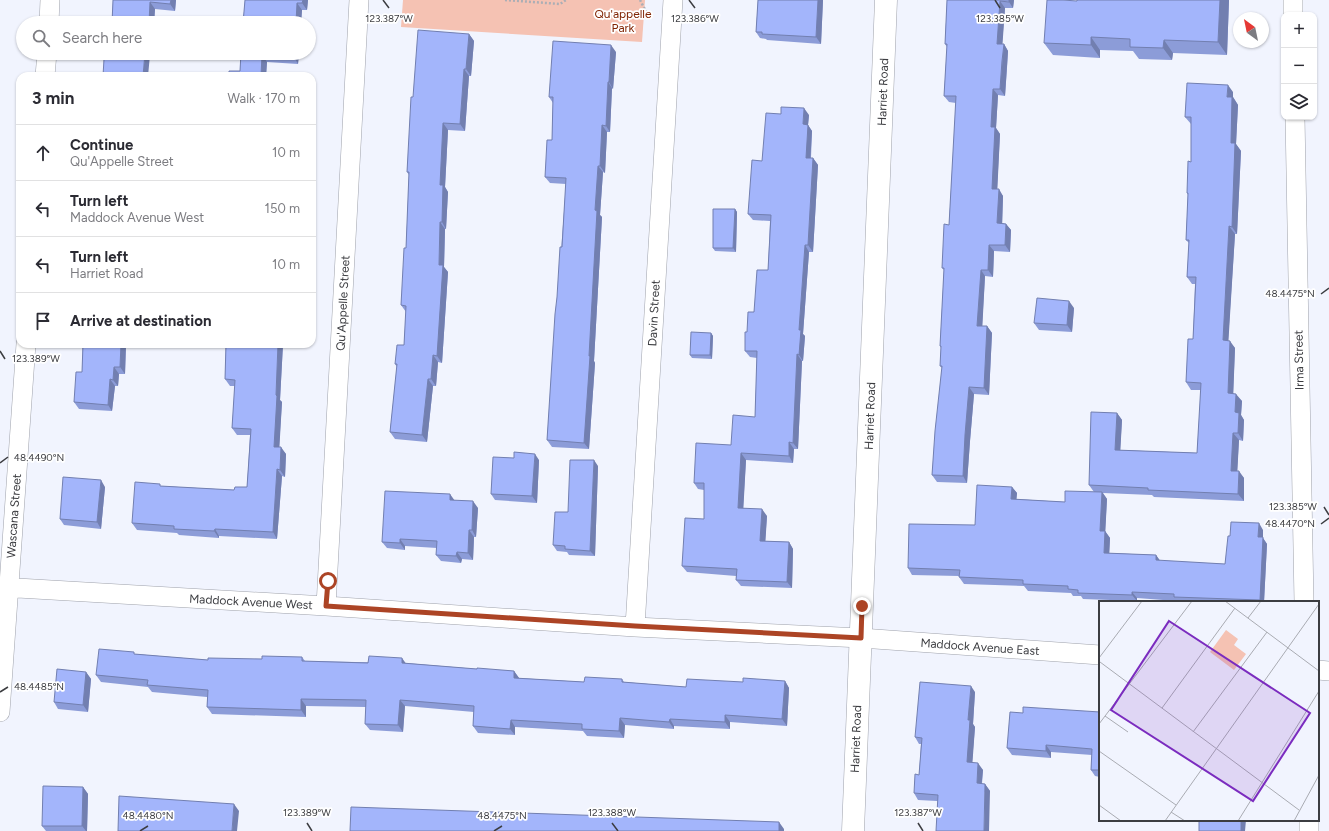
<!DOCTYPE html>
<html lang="en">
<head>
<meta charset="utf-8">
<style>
  body { margin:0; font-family:Figtree,sans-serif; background:#f2f2f3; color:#2b2b33 }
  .controls { position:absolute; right:12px; top:12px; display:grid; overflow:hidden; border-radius:8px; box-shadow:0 1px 3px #0004 }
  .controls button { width:36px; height:36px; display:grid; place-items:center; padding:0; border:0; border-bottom:1px solid #e1e1e2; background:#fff; color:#2b2b33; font:20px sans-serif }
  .compass { position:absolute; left:1233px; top:12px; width:36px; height:36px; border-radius:50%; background:#fff; box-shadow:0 1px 3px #0004; rotate:327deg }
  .stop { position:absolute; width:12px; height:12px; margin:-9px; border:3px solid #ac4425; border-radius:50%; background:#fff }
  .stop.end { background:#ac4425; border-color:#fff; box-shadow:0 1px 4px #0008 }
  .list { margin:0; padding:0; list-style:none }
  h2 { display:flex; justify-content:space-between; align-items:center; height:52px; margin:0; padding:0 16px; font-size:17px }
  h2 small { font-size:13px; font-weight:400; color:#7c7c81 }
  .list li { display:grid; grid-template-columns:26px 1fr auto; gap:12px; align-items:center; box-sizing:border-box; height:56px; padding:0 16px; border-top:1px solid #e1e1e2 }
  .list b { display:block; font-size:15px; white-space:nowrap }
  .list p { margin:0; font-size:13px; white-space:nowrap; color:#7c7c81 }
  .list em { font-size:13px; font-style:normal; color:#7c7c81 }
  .icon { flex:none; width:22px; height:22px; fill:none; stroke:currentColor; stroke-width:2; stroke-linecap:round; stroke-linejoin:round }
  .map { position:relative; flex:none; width:1329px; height:831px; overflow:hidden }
  .search { position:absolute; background:#fff; box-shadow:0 1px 3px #0004; left:16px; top:16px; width:300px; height:44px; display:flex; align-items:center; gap:10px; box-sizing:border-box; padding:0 14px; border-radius:22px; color:#7c7c81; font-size:15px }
  .panel { position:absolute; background:#fff; box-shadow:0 1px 3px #0004; left:16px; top:72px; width:300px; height:276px; border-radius:12px }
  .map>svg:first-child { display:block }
</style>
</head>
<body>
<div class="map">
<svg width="1329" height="831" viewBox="0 0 1329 831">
  <rect width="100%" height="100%" fill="#f1f4fe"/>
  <path fill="#f5c2b3" d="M403,0H645L642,42L401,27Z"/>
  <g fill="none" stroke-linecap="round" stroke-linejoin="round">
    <defs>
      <path id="street" d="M1293,0V15
        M49,23L50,0
        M45,76L47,53
        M1295,117L1304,602
        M0,587L326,606L635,627L861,638L1100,655
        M326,606L359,0
        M635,627L673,0
        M1318,670L1329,671
        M0,712L26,344
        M1309,820V831"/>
      <path id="secondary" d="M853,831L886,0"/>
    </defs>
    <use href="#street" stroke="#9fa2ab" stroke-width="20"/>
    <use href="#secondary" stroke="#9fa2ab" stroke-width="23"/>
    <path stroke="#abaeb5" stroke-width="2.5" stroke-dasharray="2 2" stroke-linecap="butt" d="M505,0L560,4L566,0
      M640,0L650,19"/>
    <use href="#street" stroke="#fff" stroke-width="19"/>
    <use href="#secondary" stroke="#fff" stroke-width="22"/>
  </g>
  <path fill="#8c9cd8" d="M113,0H176L175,11L155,9L154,23H112Z
    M245,0H308L307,10H302L301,23H243Z
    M758,0H823L821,44L767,40L766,39L760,38L756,32Z
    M947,0H1014L1013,8H1005L1002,44H1004L1008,51L1007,68L1005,96L998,95L996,128L1000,134L997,189L1003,196L1002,223L1006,224L1011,230L1010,252L994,251L993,277L985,276L982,326H987L992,333L989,395L974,394L970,441L967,483L937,482L932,475L942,368L940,366L941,348L940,346L944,270L942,268L949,225L956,103L949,102L944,96L947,47L945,44Z
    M1077,0H1229L1227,55L1173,53L1172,60L1139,59L1133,51L1100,50V58L1053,55L1044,43L1077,1Z
    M469,34L474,41L471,76H469L465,131L448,130L445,187L448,192L446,229H445L444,267L448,272L442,363L438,362L436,386H433L427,442L395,439L390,432L397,367L395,364L404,345L406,312L401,305L406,248L409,175L407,172L413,97Z
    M616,52L613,89L612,88L610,132H607L605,173L603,172L600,215L602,217L594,361L595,363L589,449L552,447L547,440L566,184L550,183L545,177L552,140L553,103L549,97Z
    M241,53H299L298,64L267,62L266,76H229L240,71Z
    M1233,92V97L1238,105L1236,144L1241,151L1237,234H1235L1228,341L1235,348L1233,394L1242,401L1241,415L1244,420L1243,441L1239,440L1237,471L1244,478V501L1154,497L1152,495L1103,493L1107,499L1105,531L1110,538L1109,553L1156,555L1160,561L1225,564L1230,536L1263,530V538L1267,544L1264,602H1177L1176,601L1137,598V601L1083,599L1081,596H1073L1071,593L1028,591L1024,586L964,584L959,577V576L912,575L908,568L975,525L1012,487L1017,493L1016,499L1065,502L1094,492L1089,485L1117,413L1122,420L1120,450L1197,453L1201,390H1191L1186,382L1193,339L1195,284H1192L1187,277L1189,243L1186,240L1188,195L1187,193L1191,162V124L1185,117Z
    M809,115L808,125L812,131L811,158H813L818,165L813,252H809L803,334L805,336L803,361H802L798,449H794L793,463L746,460L743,508L767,516L765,541L789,542L793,549L792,588L741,586L736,580V576L687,572L682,566L704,519V490L698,489L694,483L731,445L755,417L757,358L750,357L745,351L747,332L768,270L770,221L753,220L748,214L762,161Z
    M735,209L737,212L736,252L715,251L713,248Z
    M1074,308L1072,332L1039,330L1034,323Z
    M711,333L713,336L712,359L692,358L690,355Z
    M83,344H126L125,374H119L118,386H115L112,411L79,409L74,402L82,372Z
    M226,344H283L280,400L282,402L279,447L286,454L285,477L282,476L277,539L219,536V538L179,535L177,533L137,530L132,523L161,486L234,490L247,487L250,435H237L232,428L235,386H230L225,379Z
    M539,460L537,503L495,500L491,494Z
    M598,466L595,556L569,555L567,552L557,551L553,545L568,512Z
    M105,487L101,529L64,525L60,519Z
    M454,500L478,508L476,537H474L473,560L462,559L461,563L441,561L436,555L437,548L405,546V550L387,548L382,542Z
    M135,654L208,660L262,659L302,657L305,661L406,663L477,669L514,671L519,678L584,682L622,679L624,682L686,687L743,682L785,681L789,688L787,726L730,722V729L674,726V729L625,725L624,738L587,736L583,731L515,727V735L478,733L473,726L474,712L405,706L403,732L370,730L365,724L366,707L306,706V717L212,714L207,707V697L152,692L148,687L101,682L96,675Z
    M86,672L91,679L88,712L58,709L54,702Z
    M975,692L973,724L975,727L972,762L983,770L982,784H985L990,791L937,801L918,800L914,793L919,775L921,744H919L915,737Z
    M1100,712V777L1095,776L1091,770L1092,755L1051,752V758L1012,755L1007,748L1023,713Z
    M83,787L88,794L87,831H46L42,826Z"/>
  <path fill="#727fb0" d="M171,0H176L175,11L170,4Z
    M303,0H308L307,10L302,3Z
    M818,0H823L821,44L816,37Z
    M1009,0H1014L1013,8L1009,2Z
    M1220,0H1229L1227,55L1218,42Z
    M1000,1L1005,8L1002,51L997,44Z
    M150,2L155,9L154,23H149Z
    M297,3L302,10L301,23H296Z
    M469,34L474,41L471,76L466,69Z
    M1091,37L1100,50V58L1091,45Z
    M1164,40L1173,53L1172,60L1163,48Z
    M1004,44L1008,51L1005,96L1000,89Z
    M611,45L616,52L613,89L609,82Z
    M145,53H149L150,55L148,76H143Z
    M294,53H299L298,64L294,57Z
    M262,55L267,62L266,76H261Z
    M464,69L469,76L465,131L460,124Z
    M608,82L612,88L610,132L606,126Z
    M1228,85L1233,92V97L1238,105L1236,144L1241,151L1237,234L1232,227L1231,143L1227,97Z
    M993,89L998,95L996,128L1000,134L997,196L992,189L991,127Z
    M804,108L809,115L808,125L812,131L810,165L806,158L803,124Z
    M443,123L448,130L445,187L448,192L446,229L442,222L440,185Z
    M602,125L607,132L605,173L600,166Z
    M813,158L818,165L813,252L808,245Z
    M598,166L603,172L600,215L602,217L594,361L595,363L589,449L584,443L589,356L595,210Z
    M999,189L1003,196L1002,230L997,223Z
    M735,209L737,212L736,252L733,248Z
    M440,222L445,229L444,267L448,272L442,363L437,356Z
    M1006,224L1011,230L1010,252L1005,245Z
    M1229,226L1235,234L1228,348L1223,340Z
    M805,245L809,252L803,334L805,336L803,361L799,355V330Z
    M989,245L994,251L993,277L988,270Z
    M981,270L985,276L982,333L977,326Z
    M1069,301L1074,308L1072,332L1067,325Z
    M987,326L992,333L989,395L984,388Z
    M711,333L713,336L712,359L710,355Z
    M1230,341L1235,348L1233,401L1228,393Z
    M121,344H126L125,374L120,367Z
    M278,344H283L280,400L282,402L279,454L274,447Z
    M797,354L802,361L798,449L793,443Z
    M433,355L438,362L436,386L431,379Z
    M114,367L119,374L118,386L113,380Z
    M110,379L115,386L112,411L108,405Z
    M428,379L433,386L427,442L422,435Z
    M969,387L974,394L970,441L967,483L963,476L965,435Z
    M1236,394L1242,401L1241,415L1244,420L1243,441L1238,433L1235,412Z
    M1117,413L1122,420L1120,457L1115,450Z
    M1233,433L1239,440L1237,478L1231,471Z
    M789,442L794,449L793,463L789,456Z
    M281,447L286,454L285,477L280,470Z
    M741,453L746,460L743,515L738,508Z
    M535,454L539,460L537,503L532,496Z
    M594,460L598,466L595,556L590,551Z
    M277,469L282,476L277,539L273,532Z
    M1239,471L1244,478V501L1238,494Z
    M101,480L105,487L101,529L97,522Z
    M1012,487L1017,493L1016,506L1011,499Z
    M1102,492L1107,499L1105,538L1100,531Z
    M450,494L455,501L450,500Z
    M473,501L478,508L476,537L472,530Z
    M762,509L767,516L765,548L760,541Z
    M1259,523L1263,530V538L1267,544L1264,602H1261L1260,600L1258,537Z
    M215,529L219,536V538L214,531Z
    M469,530L474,537L473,560L468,553Z
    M1105,531L1110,538L1109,560L1104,553Z
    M400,539L405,546V550L400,543Z
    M789,542L793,549L792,588L787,582Z
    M457,552L462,559L461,563L456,556Z
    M1156,555L1161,562L1156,560Z
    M1132,592L1137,598V601L1132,595Z
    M402,658L407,665L402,663Z
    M514,671L519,678L518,685L514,678Z
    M86,672L91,679L88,712L83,705Z
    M785,681L789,688L787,726L782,719Z
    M971,686L975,692L973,724L975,727L972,769L967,762L968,720Z
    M301,699L306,706V717L301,710Z
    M400,700L405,706L403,732L398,725Z
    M725,715L730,722V729L725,722Z
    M620,718L625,725L624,738L619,731Z
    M670,719L674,726V729L669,722Z
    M511,720L515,727V735L510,729Z
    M1046,745L1051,752V758L1046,751Z
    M978,763L983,770L981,790L977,783Z
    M985,784L990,791L989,831H984Z
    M83,787L88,794L87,831H86L82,826Z
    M234,804L239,811L237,831H232Z
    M1241,820H1246L1245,831H1241Z
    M779,822L784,829V831H779Z"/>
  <path fill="#a3b5fb" stroke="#727fb0" d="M113,0H171L170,4L150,2L149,23H112Z
    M245,0H303L302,3H297L296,23H243Z
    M758,0H818L816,37L762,34V32H756Z
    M947,0H1009V2L1000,1L997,44H1004L1002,61L1000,89H993L991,127H995L992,189H999L997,223L1006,224L1005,245H989L988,270H981L977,326H987L984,388L969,387L965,435L963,476L932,475L935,431L942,366H940L941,346H940L944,268H942L944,224L949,225L956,96H944L947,44H945Z
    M1047,0H1063L1077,1V0H1220L1218,42L1164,40L1163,48L1130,47V39L1091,37V45L1044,43Z
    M418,30L469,34L466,69H464L460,124L443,123L440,185H443L442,222H440L439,265H443L437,356L433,355L431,379H428L422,435L390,432L397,364H395L397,345H404L406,306L401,305L404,248H406L409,172H407L411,97H413Z
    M553,41L611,45L609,82H608L606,126L602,125L600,166H598L595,210L597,211L589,356H590L584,443L547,440L555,314L557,297L560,247H562L566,178L545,177L547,140H552L553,97H549Z
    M111,53H145L143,76H103L104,59H111Z
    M241,53H294V57L262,55L261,76H229V71H240Z
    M1187,83L1228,85L1227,97H1232L1231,143H1235L1232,227L1229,226L1223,340L1230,341L1228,393L1236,394L1235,412L1239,413L1238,433H1233L1231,471H1239L1238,494L1148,490V488L1089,485L1091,412L1117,413L1115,450L1197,453L1201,383L1186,382L1188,339H1193L1196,277H1187L1189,240H1186L1188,193H1187L1188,161L1191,162V117H1185Z
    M781,107L804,108L803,124L808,125L806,158H813L808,245H805L799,330H801L799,355L797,354L793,443L789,442V456L741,453L738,508L762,509L760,541L789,542L787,582L736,580L737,569L682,566L685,518L704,519V483H694L696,443L731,445L733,415L755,417L757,351H745V332H747L748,312H754L757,270H768L771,215L748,214L752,160L762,161L766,113L781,114Z
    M713,209H735L733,248H713Z
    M1037,298L1069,301L1067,325L1034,323Z
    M691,332L711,333L710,355H690Z
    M83,344H121L120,367H114L113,380L110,379L108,405L74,402L76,372H82Z
    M226,344H278L276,395L277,396L274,447H281L280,470L277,469L273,532L215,529L214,531L174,529V526L132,523L135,482L160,484V486L234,490L235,487H247L251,429L232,428L235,380L225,379Z
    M514,452L535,454L532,496L491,494L493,457L514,458Z
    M570,460H594L590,551L565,549V546L553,545L555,512H568Z
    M63,477L101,480L97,522L60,519Z
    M977,485L1012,487L1011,499L1065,502V491L1102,492L1100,531H1105L1104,553L1156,555V560L1225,564L1228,536H1230L1231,522L1259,523L1258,537H1263L1260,600L1174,597V594L1132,592V595L1078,593V590L1068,589V586L1023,584V580L959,577L960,570L908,568L909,524L975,525Z
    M385,491L450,494V500L473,501L472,530H469L468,553L457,552L456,556L436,555L437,541L400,539V543L382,542Z
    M99,649L134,652V654L208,660V658L262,659V656L302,657V661L368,663L369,656L402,658V663L477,669V668L514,671V678L584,682L585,677L622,679V682L686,687L687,679L743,682V678L785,681L782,719L725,715V722L670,719L669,722L620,718L619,731L582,729V724L511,720L510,729L473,726L474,706L400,700L398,725L365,724L366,700L301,699V710L207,707L208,690L147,685L148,680L96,675Z
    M57,669L86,672L83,705L54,702Z
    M920,682L971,686L968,720H970L967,762L978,763L977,783L985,784L984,831H936L938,795L914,793L915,774L919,775L922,738L915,737Z
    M1023,707L1100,712V770H1091L1092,749L1046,745V751L1007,748L1010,712L1023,713Z
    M43,786L83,787L82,826H42Z
    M119,796L234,804L232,831H118Z
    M351,807L779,822V831H350Z
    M1199,820H1241V831H1199Z"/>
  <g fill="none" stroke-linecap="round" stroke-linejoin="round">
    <path stroke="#ac4425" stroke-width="5" d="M328,581L326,606L635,626L861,638L862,606"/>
  </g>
  <path fill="none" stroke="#3c3d41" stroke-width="1.5" d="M383,0L389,8M689,0L695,8M995,0L1000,8M1321,294L1329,288M0,351L5,359M0,463L8,457M1324,507L1329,515M1321,524L1329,518M0,692L8,687M307,823L312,831M612,823L618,831M918,823L923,831M140,831L148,826M494,831L502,826"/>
  <g text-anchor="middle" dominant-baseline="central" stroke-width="3.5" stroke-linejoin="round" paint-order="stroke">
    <g font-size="12" fill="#812504" stroke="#fff">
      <text x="623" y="14">Qu'appelle<tspan x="623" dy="14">Park</tspan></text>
    </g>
    <g font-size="12" fill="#3c3d41" stroke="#fff">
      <text transform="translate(883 92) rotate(-88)">Harriet Road</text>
      <text transform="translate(343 303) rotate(-87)">Qu'Appelle Street</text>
      <text transform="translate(654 313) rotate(-87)">Davin Street</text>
      <text transform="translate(1299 360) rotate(-91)">Irma Street</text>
      <text transform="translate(870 416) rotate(-88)">Harriet Road</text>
      <text transform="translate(14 516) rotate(-86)">Wascana Street</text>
      <text transform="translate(251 602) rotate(3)">Maddock Avenue West</text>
      <text transform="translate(980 647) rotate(4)">Maddock Avenue East</text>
      <text transform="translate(856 739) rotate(-88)">Harriet Road</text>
    </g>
  </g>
  <g transform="translate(1099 601)">
    <rect width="220" height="220" fill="#f1f4fe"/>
    <path d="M127,29L139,38L135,44L147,53L135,69L111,51Z" fill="#f5c2b3"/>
    <path fill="none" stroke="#a9abb2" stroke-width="1" d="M126,0L220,70M149,17L162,0M0,57L43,0M1,61L200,209M63,107L136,7M6,115L29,131M0,123L93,0M94,131L168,31M0,150L77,204M0,204L22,220M72,211L86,220M66,220L220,3M139,220L220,90M195,220L220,174"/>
    <path fill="#7b2cbf" fill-opacity="0.15" stroke="#7b2cbf" stroke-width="2" d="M70,20L211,112L154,200L12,109Z"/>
    <rect width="220" height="220" fill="none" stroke="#3c3d41" stroke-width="2"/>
  </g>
  <g font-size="10" text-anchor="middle" fill="#3c3d41" stroke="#fff" stroke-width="3.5" stroke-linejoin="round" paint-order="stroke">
    <text x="389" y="22">123.387°W</text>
    <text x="695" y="22">123.386°W</text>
    <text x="1000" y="22">123.385°W</text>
    <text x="1290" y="297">48.4475°N</text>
    <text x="36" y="362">123.389°W</text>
    <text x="39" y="461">48.4490°N</text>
    <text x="1293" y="510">123.385°W</text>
    <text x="1290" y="527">48.4470°N</text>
    <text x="39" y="690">48.4485°N</text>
    <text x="307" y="816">123.389°W</text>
    <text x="612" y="816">123.388°W</text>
    <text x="918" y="816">123.387°W</text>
    <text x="148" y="819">48.4480°N</text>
    <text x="502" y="819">48.4475°N</text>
  </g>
</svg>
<div class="controls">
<button>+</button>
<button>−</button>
<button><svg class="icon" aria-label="layers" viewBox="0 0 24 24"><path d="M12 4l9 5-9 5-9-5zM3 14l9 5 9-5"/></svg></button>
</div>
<svg class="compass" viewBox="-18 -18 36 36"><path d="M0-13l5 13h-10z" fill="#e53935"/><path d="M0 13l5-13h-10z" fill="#7c7c81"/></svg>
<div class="stop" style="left:328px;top:581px"></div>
<div class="stop end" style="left:862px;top:606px"></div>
<div class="search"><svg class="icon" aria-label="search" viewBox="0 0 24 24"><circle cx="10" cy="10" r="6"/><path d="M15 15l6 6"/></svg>Search here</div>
<section class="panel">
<h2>3 min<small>Walk · 170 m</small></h2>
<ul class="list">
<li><svg class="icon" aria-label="ahead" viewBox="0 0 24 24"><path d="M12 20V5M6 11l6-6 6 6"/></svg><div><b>Continue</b><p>Qu'Appelle Street</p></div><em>10 m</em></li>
<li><svg class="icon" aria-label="left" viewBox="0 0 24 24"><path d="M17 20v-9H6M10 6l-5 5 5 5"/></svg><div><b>Turn left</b><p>Maddock Avenue West</p></div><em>150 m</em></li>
<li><svg class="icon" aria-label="left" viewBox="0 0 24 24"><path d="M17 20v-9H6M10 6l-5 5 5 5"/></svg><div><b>Turn left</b><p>Harriet Road</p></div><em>10 m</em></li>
<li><svg class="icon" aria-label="arrive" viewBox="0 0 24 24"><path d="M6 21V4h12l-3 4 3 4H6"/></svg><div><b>Arrive at destination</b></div></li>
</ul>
</section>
</div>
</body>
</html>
